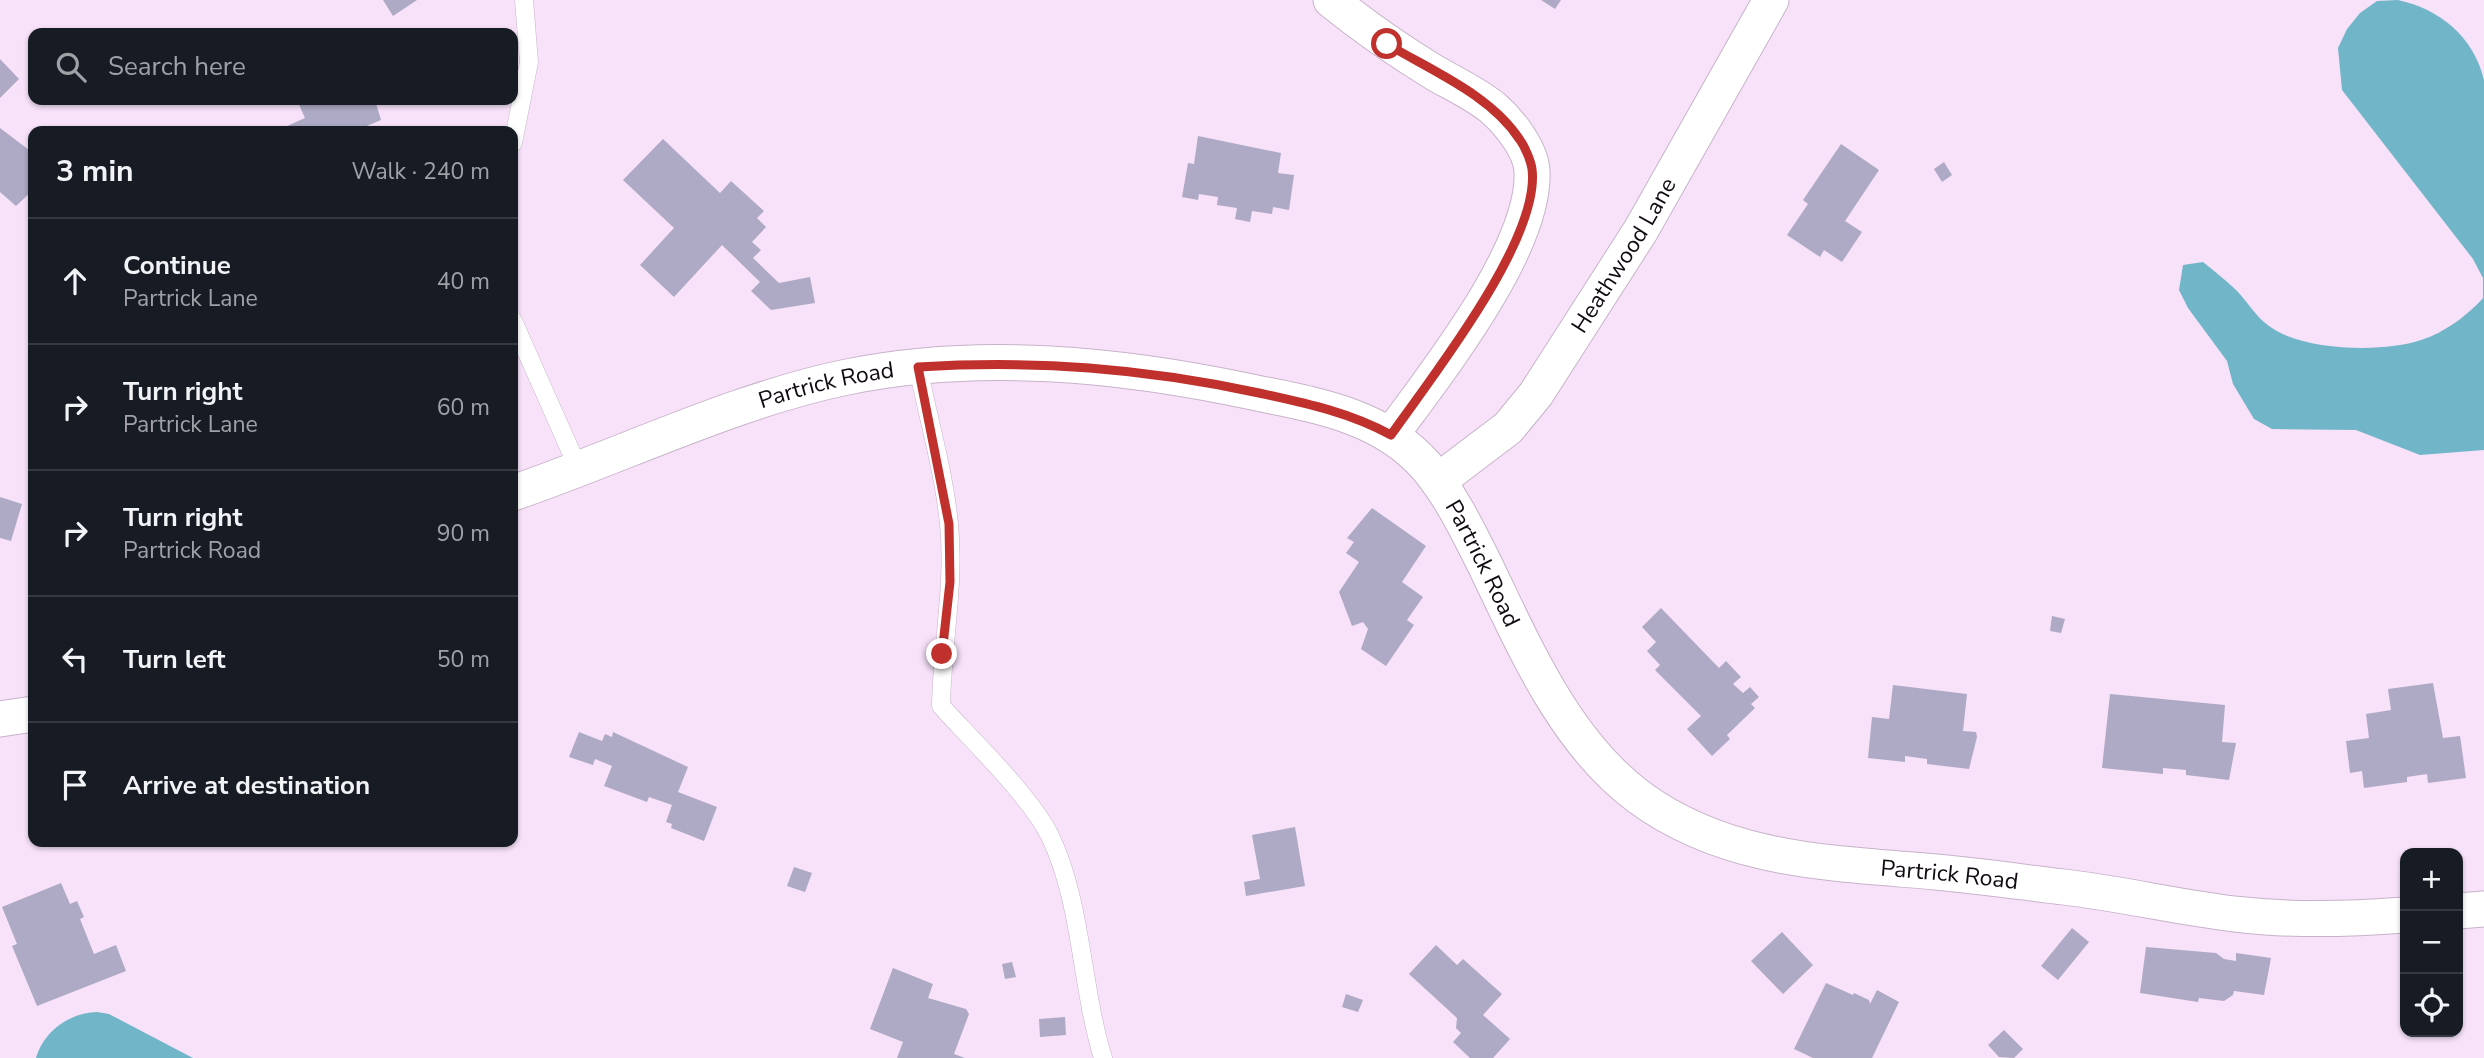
<!DOCTYPE html>
<html lang="en">
<head>
<meta charset="utf-8">
<style>
  body { margin:0; font-family:"Nunito Sans",sans-serif; background:#242831; color:#f1f3f6 }
  .controls { position:absolute; right:21px; bottom:21px; display:grid; overflow:hidden; border-radius:14px; box-shadow:0 2px 5px #0004 }
  .controls button { width:63px; height:63px; display:grid; place-items:center; padding:0; border:0; border-bottom:2px solid #363941; background:#171b24; color:#f1f3f6; font:35px sans-serif }
  .stop { position:absolute; width:21px; height:21px; margin:-16px; border:5px solid #c0312d; border-radius:50%; background:#fff }
  .stop.end { background:#c0312d; border-color:#fff; box-shadow:0 2px 7px #0008 }
  .list { margin:0; padding:0; list-style:none }
  h2 { display:flex; justify-content:space-between; align-items:center; height:91px; margin:0; padding:0 28px; font-size:30px }
  h2 small { font-size:23px; font-weight:400; color:#9ea1a6 }
  .list li { display:grid; grid-template-columns:46px 1fr auto; gap:21px; align-items:center; box-sizing:border-box; height:126px; padding:0 28px; border-top:2px solid #363941 }
  .list b { display:block; font-size:26px; white-space:nowrap }
  .list p { margin:0; font-size:23px; white-space:nowrap; color:#9ea1a6 }
  .list em { font-size:23px; font-style:normal; color:#9ea1a6 }
  .icon { flex:none; width:38px; height:38px; fill:none; stroke:currentColor; stroke-width:2; stroke-linecap:round; stroke-linejoin:round }
  .map { position:relative; flex:none; width:2484px; height:1058px; overflow:hidden }
  .search { position:absolute; background:#171b24; box-shadow:0 2px 5px #0004; left:28px; top:28px; width:490px; height:77px; display:flex; align-items:center; gap:18px; box-sizing:border-box; padding:0 24px; border-radius:14px; color:#9ea1a6; font-size:26px }
  .panel { position:absolute; background:#171b24; box-shadow:0 2px 5px #0004; left:28px; top:126px; width:490px; height:721px; border-radius:14px }
  .map>svg:first-child { display:block }
</style>
</head>
<body>
<div class="map">
<svg width="2484" height="1058" viewBox="0 0 2484 1058">
  <rect width="100%" height="100%" fill="#f7e2f9"/>
  <path fill="#71b5c8" d="M2398,0C2440,9 2474,37 2484,80V450L2420,455L2356,430L2272,429L2254,419L2233,384L2227,361L2188,308L2179,290L2183,265L2203,262C2214,271 2226,280 2236,290C2247,301 2256,317 2269,326C2302,351 2383,353 2421,340C2444,333 2468,315 2483,298V278L2473,259L2342,90L2338,48L2347,29L2360,13L2377,1Z
    M97,1012L109,1014L193,1058H36C44,1031 69,1013 97,1012Z"/>
  <path fill="#aea9c4" d="M383,0H417L393,16Z
    M1541,0H1561L1555,9Z
    M0,59L19,79L0,98Z
    M297,100H375L381,120L355,131H289L287,126L305,118Z
    M0,128L33,153V178L30,181L33,190L16,206L0,192Z
    M1198,136L1281,153L1278,173L1294,175L1289,210L1273,207L1272,214L1252,211L1250,222L1235,219L1237,208L1217,205L1218,197L1199,194L1198,200L1182,197L1188,163L1194,164Z
    M663,139L720,193L731,181L764,211L757,218L766,227L752,242L761,250L753,258L779,283L810,277L815,303L771,310L751,291L760,282L722,245L674,297L640,265L674,228L623,180Z
    M1841,144L1879,170L1845,221L1862,232L1842,262L1824,250L1820,257L1787,235L1808,204L1803,200Z
    M1944,162L1952,175L1942,182L1934,169Z
    M0,497L22,504L11,541L0,538Z
    M1372,508L1426,546L1402,582L1423,597L1407,620L1414,625L1386,666L1361,649L1368,629L1363,622L1352,626L1339,592L1359,562L1346,553L1354,542L1347,538Z
    M1661,608L1719,668L1726,661L1741,677L1733,684L1743,693L1750,687L1759,697L1751,704L1755,708L1727,735L1730,739L1712,756L1687,729L1701,716L1655,670L1660,665L1647,651L1656,642L1642,627Z
    M2052,616L2065,619L2061,633L2050,631Z
    M2433,683L2443,738L2460,736L2466,778L2428,783L2427,774L2407,777V782L2364,788L2362,771L2350,773L2346,741L2369,738L2366,714L2391,710L2388,689Z
    M1893,685L1967,694L1963,731L1976,732L1977,737L1969,769L1927,764V759L1905,756V762L1868,758L1872,717L1889,719Z
    M2110,694L2225,705L2222,742L2236,743L2229,780L2186,775V770L2163,768V774L2102,768Z
    M579,732L602,741L605,734L612,737L613,732L688,767L678,792L717,807L704,841L671,828L672,824L666,822L672,805L649,797L647,802L604,786L612,766L595,759L593,765L569,757Z
    M1295,827L1305,886L1246,896L1244,882L1260,879L1252,835Z
    M794,867L812,873L805,892L787,886Z
    M61,883L70,904L77,901L84,917L80,919L94,954L116,945L126,971L37,1006L12,946L17,944L2,907Z
    M2072,928L2089,942L2058,980L2041,966Z
    M1782,932L1813,965L1783,994L1751,961Z
    M1436,945L1457,965L1463,959L1502,994L1483,1015L1510,1039L1493,1058H1470L1453,1042L1461,1033L1456,1028L1457,1018L1409,974Z
    M2146,947L2216,953L2224,959L2236,961V953L2271,958L2264,995L2234,991L2233,995L2224,1001L2199,998L2198,1002L2140,993Z
    M1012,962L1016,977L1005,979L1002,964Z
    M893,968L933,984L928,998L966,1009L969,1014L954,1054L965,1058H897L903,1042L870,1029Z
    M1826,983L1853,995L1854,993L1869,1000L1870,1004L1877,990L1899,1002L1872,1058H1813L1794,1049Z
    M1346,994L1363,1000L1358,1012L1342,1007Z
    M1065,1017L1066,1035L1040,1037L1039,1019Z
    M2004,1030L2023,1049L2014,1058L1999,1057L1988,1045Z"/>
  <g fill="none" stroke-linecap="round" stroke-linejoin="round">
    <defs>
      <path id="lane" d="M513,143L529,62L524,0
        M513,321L579,470
        M918,367C928,418 944,472 949,524C955,584 942,646 941,706C971,739 1031,797 1050,836C1082,902 1081,987 1103,1058"/>
      <g id="street">
        <path d="M1331,0C1364,27 1399,51 1435,73C1454,84 1478,95 1494,109C1510,123 1531,150 1532,171C1536,248 1436,373 1391,435"/>
        <path id="s1" d="M1438,481L1508,428L1536,394L1641,230L1771,0"/>
        <path id="s2" d="M513,493C621,456 735,400 847,377C980,350 1120,364 1252,392C1315,405 1381,415 1426,466C1451,495 1469,533 1486,567C1525,648 1565,742 1639,797C1727,862 1833,863 1936,872C1979,876 2022,882 2064,887C2125,894 2184,909 2244,915C2298,921 2352,919 2405,915"/>
        <path d="M0,719L33,714"/>
        <path d="M2458,911L2484,909"/>
      </g>
    </defs>
    <use href="#lane" stroke="#c7b3c9" stroke-width="19"/>
    <use href="#street" stroke="#c7b3c9" stroke-width="37"/>
    <use href="#lane" stroke="#fff" stroke-width="18"/>
    <use href="#street" stroke="#fff" stroke-width="35"/>
  </g>
  <g fill="none" stroke-linecap="round" stroke-linejoin="round">
    <path stroke="#c0312d" stroke-width="9" d="M942,654L950,582L949,524L918,367C1036,360 1143,368 1259,393C1305,403 1349,412 1391,435C1431,378 1541,239 1532,169C1531,161 1525,147 1520,140C1491,95 1432,71 1387,44"/>
  </g>
  <g text-anchor="middle" dominant-baseline="central" stroke-width="7" stroke-linejoin="round" paint-order="stroke">
    <g font-size="23" fill="#110a12" stroke="#f7e2f9">
      <text stroke="none"><textPath href="#s1" startOffset="296">Heathwood Lane</textPath></text>
      <text stroke="none"><textPath href="#s2" startOffset="332">Partrick Road</textPath></text>
      <text stroke="none"><textPath href="#s2" startOffset="1068">Partrick Road</textPath></text>
      <text stroke="none"><textPath href="#s2" startOffset="1676">Partrick Road</textPath></text>
    </g>
  </g>
</svg>
<div class="controls">
<button>+</button>
<button>−</button>
<button><svg class="icon" aria-label="locate" viewBox="0 0 24 24"><circle cx="12" cy="12" r="6"/><path d="M12 2v4M12 18v4M2 12h4M18 12h4"/></svg></button>
</div>
<div class="stop" style="left:1387px;top:44px"></div>
<div class="stop end" style="left:942px;top:654px"></div>
<div class="search"><svg class="icon" aria-label="search" viewBox="0 0 24 24"><circle cx="10" cy="10" r="6"/><path d="M15 15l6 6"/></svg>Search here</div>
<section class="panel">
<h2>3 min<small>Walk · 240 m</small></h2>
<ul class="list">
<li><svg class="icon" aria-label="ahead" viewBox="0 0 24 24"><path d="M12 20V5M6 11l6-6 6 6"/></svg><div><b>Continue</b><p>Partrick Lane</p></div><em>40 m</em></li>
<li><svg class="icon" aria-label="right" viewBox="0 0 24 24"><path d="M7 20v-9h11M14 6l5 5-5 5"/></svg><div><b>Turn right</b><p>Partrick Lane</p></div><em>60 m</em></li>
<li><svg class="icon" aria-label="right" viewBox="0 0 24 24"><path d="M7 20v-9h11M14 6l5 5-5 5"/></svg><div><b>Turn right</b><p>Partrick Road</p></div><em>90 m</em></li>
<li><svg class="icon" aria-label="left" viewBox="0 0 24 24"><path d="M17 20v-9H6M10 6l-5 5 5 5"/></svg><div><b>Turn left</b></div><em>50 m</em></li>
<li><svg class="icon" aria-label="arrive" viewBox="0 0 24 24"><path d="M6 21V4h12l-3 4 3 4H6"/></svg><div><b>Arrive at destination</b></div></li>
</ul>
</section>
</div>
</body>
</html>
